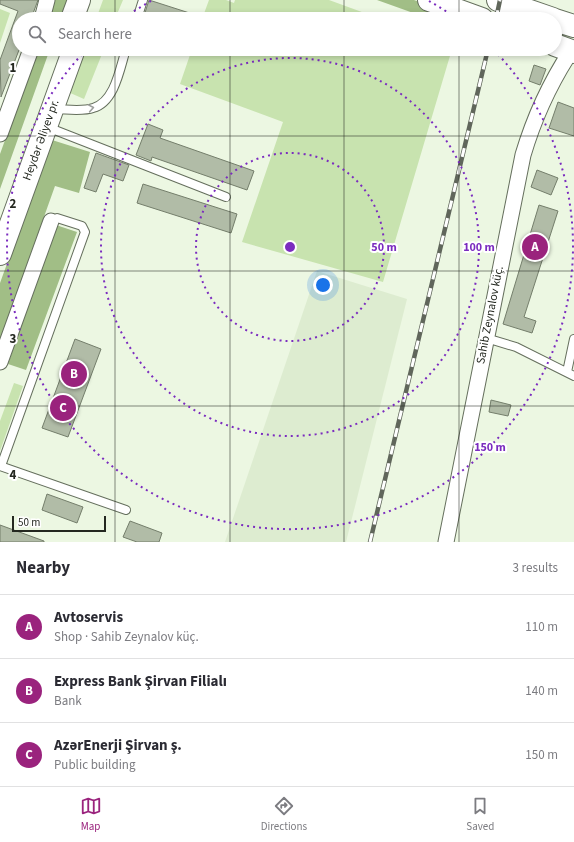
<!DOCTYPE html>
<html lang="en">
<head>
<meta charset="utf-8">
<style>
  body { margin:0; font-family:"Source Sans 3",sans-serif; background:#f2f2f3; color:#2b2b33 }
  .scale { position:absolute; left:12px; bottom:10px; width:94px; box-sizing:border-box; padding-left:4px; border:2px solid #242820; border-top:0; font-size:11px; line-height:14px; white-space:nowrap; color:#242820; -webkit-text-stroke:3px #fff; paint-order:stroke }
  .you { position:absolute; left:323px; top:285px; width:14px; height:14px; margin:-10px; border:3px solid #fff; border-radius:50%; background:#1a73e8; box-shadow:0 0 0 6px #1a73e833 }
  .badge { display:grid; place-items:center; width:26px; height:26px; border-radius:50%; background:#9a237d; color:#fff; font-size:13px; font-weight:700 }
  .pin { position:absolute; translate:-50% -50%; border:2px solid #fff; box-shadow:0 1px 4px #0006 }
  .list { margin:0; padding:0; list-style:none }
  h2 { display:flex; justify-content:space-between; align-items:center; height:52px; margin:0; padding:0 16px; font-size:17px }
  h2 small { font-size:13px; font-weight:400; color:#7c7c81 }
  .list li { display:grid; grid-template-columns:26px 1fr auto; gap:12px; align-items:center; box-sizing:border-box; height:64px; padding:0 16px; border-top:1px solid #e1e1e2 }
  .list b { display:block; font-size:15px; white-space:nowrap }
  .list p { margin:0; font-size:13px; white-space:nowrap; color:#7c7c81 }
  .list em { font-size:13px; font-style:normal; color:#7c7c81 }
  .icon { flex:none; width:22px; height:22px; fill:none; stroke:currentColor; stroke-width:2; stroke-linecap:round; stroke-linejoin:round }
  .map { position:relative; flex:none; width:574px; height:542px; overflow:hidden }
  .search { position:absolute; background:#fff; box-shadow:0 2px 6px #0003; left:12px; right:12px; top:12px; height:44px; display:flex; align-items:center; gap:10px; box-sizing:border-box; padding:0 14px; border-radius:22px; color:#7c7c81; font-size:15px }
  .sheet { height:244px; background:#fff }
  nav { display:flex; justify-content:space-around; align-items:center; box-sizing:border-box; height:56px; border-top:1px solid #e1e1e2; background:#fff; font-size:11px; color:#7c7c81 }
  nav a { display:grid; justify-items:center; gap:2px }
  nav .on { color:#9a237d }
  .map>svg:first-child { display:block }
</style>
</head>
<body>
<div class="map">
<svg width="574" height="542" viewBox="0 0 574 542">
  <rect width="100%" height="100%" fill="#ecf7e2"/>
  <path fill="#ddecd0" d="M317,271L407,299L346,542H225Z"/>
  <path fill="#c8e3af" d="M103,0H123L115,19H96Z
    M209,0H226L234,3L235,0H329L381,19H202Z
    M0,9L10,13L0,43Z
    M84,49H104L84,99L68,92Z
    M192,49H452L383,282L242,242L283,122L180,84Z
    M14,383L23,386L0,451V421Z"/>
  <path fill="#a1be86" d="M53,0H67L61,19H48Z
    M377,0H414L468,19H430Z
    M38,49H50L0,189V154Z
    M52,140L90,152L79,193L55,186L0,340V283Z
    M56,225L77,232L26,370L8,364Z"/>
  <path fill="#b1bca7" stroke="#747e6b" d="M0,0H38L31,19H19V50L1,97L0,60L18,11L0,4Z
    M149,0L202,17V19H143Z
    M534,65L546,69L540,85L529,81Z
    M558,102L574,108V136L549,128Z
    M148,124L163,130L160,138L254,171L247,190L152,157L151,161L136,155Z
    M96,153L129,165L123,181L103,174L96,192L84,188Z
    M537,170L558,178L551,195L531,187Z
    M143,184L237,214L231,233L137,203Z
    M539,205L558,211L524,317L536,321L532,333L503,324Z
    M75,339L101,349L68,437L42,428Z
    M491,400L511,405L508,416L489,412Z
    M47,494L83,507L77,523L42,510Z
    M130,521L162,533L159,542H137L123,537Z
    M0,525L44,541V542H0Z"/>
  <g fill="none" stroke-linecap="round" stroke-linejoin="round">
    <defs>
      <path id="service" d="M137,19L143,0
        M53,109C66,109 82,112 93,108C115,102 120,68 126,49
        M47,127L226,197
        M486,338L516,347L574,376
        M567,372L574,339
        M0,466L126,510
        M1,466L85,232L82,226L57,218L51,221"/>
      <path id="minor" d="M42,19L47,0
        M0,134L31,49
        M0,362L51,221
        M446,542L523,155C534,118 550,83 571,51"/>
      <path id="secondary" d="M429,0L482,19
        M498,0L553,19
        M555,20L574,26
        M555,45L574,52"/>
      <path id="primary" d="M72,19L79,0
        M0,254L74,49"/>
    </defs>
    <use href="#service" stroke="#656f5d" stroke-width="10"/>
    <use href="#minor" stroke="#656f5d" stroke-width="17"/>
    <use href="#secondary" stroke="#656f5d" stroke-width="24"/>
    <use href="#primary" stroke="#656f5d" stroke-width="24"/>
    <use href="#service" stroke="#fff" stroke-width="8"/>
    <use href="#minor" stroke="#fff" stroke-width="15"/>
    <use href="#secondary" stroke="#fff" stroke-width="22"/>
    <use href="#primary" stroke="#fff" stroke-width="22"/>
    <defs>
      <path id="rail" d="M496,19L500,0
        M370,542L488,49"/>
    </defs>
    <use href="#rail" stroke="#60665b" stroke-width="4.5"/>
    <use href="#rail" stroke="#fff" stroke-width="3" stroke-dasharray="9" stroke-linecap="butt"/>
  </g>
  <defs><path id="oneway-chevron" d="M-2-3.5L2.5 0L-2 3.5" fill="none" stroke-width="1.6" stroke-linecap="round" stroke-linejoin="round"/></defs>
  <use stroke="#9c9e9b" href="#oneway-chevron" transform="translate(91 108) rotate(-10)"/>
  <path fill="none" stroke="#242820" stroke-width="1" stroke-opacity="0.55" d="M115,0V19M230,0V19M344,0V19M459,0V19M115,49V542M230,49V542M344,49V542M459,49V542M0,136H574M0,271H574M0,406H574"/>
  <g fill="none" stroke="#7b2cbf" stroke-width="2" stroke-dasharray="2 4">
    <circle cx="290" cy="247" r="94"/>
    <circle cx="290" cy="247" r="189"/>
    <path d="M124 18A283 283 0 0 1 151 1M429 1A283 283 0 0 1 456 18M494 50A283 283 0 1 1 86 50"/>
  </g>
  <g text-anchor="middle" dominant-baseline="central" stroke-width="4" stroke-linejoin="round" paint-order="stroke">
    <g font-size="12" fill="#242820" stroke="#fff">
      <text transform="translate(41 140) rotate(-70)">Heydər Əliyev pr.</text>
      <text transform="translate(490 315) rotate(-79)">Sahib Zeynalov küç.</text>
    </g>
  </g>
  <g font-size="13" text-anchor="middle" font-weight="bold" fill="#242820" stroke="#fff" stroke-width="4" stroke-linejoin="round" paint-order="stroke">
    <text x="13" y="72">1</text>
    <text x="13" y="208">2</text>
    <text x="13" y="343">3</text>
    <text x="13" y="479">4</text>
  </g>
  <circle cx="290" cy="247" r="6" fill="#7b2cbf" stroke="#fff" stroke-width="2"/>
  <g font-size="12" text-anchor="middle" font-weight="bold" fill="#7b2cbf" stroke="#fff" stroke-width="4" stroke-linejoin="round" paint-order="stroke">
    <text x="384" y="251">50 m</text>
    <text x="479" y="251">100 m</text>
    <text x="490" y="451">150 m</text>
  </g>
</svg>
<div class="scale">50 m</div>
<div class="you"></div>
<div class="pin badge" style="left:535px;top:247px">A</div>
<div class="pin badge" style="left:74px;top:374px">B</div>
<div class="pin badge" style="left:63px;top:408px">C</div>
<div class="search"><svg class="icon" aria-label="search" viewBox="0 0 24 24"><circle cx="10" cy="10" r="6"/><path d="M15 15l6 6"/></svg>Search here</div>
</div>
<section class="sheet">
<h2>Nearby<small>3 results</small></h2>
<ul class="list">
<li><span class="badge">A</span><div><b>Avtoservis</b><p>Shop · Sahib Zeynalov küç.</p></div><em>110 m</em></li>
<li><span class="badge">B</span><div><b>Express Bank Şirvan Filialı</b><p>Bank</p></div><em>140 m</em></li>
<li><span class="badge">C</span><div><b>AzərEnerji Şirvan ş.</b><p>Public building</p></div><em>150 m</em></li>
</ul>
</section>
<nav>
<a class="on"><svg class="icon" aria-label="map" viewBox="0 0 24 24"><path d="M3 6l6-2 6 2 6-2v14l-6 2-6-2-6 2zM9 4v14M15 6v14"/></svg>Map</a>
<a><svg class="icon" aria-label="directions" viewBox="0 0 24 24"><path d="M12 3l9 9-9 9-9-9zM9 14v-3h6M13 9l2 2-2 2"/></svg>Directions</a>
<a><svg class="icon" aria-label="saved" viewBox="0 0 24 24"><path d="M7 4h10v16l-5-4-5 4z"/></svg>Saved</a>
</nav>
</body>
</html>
